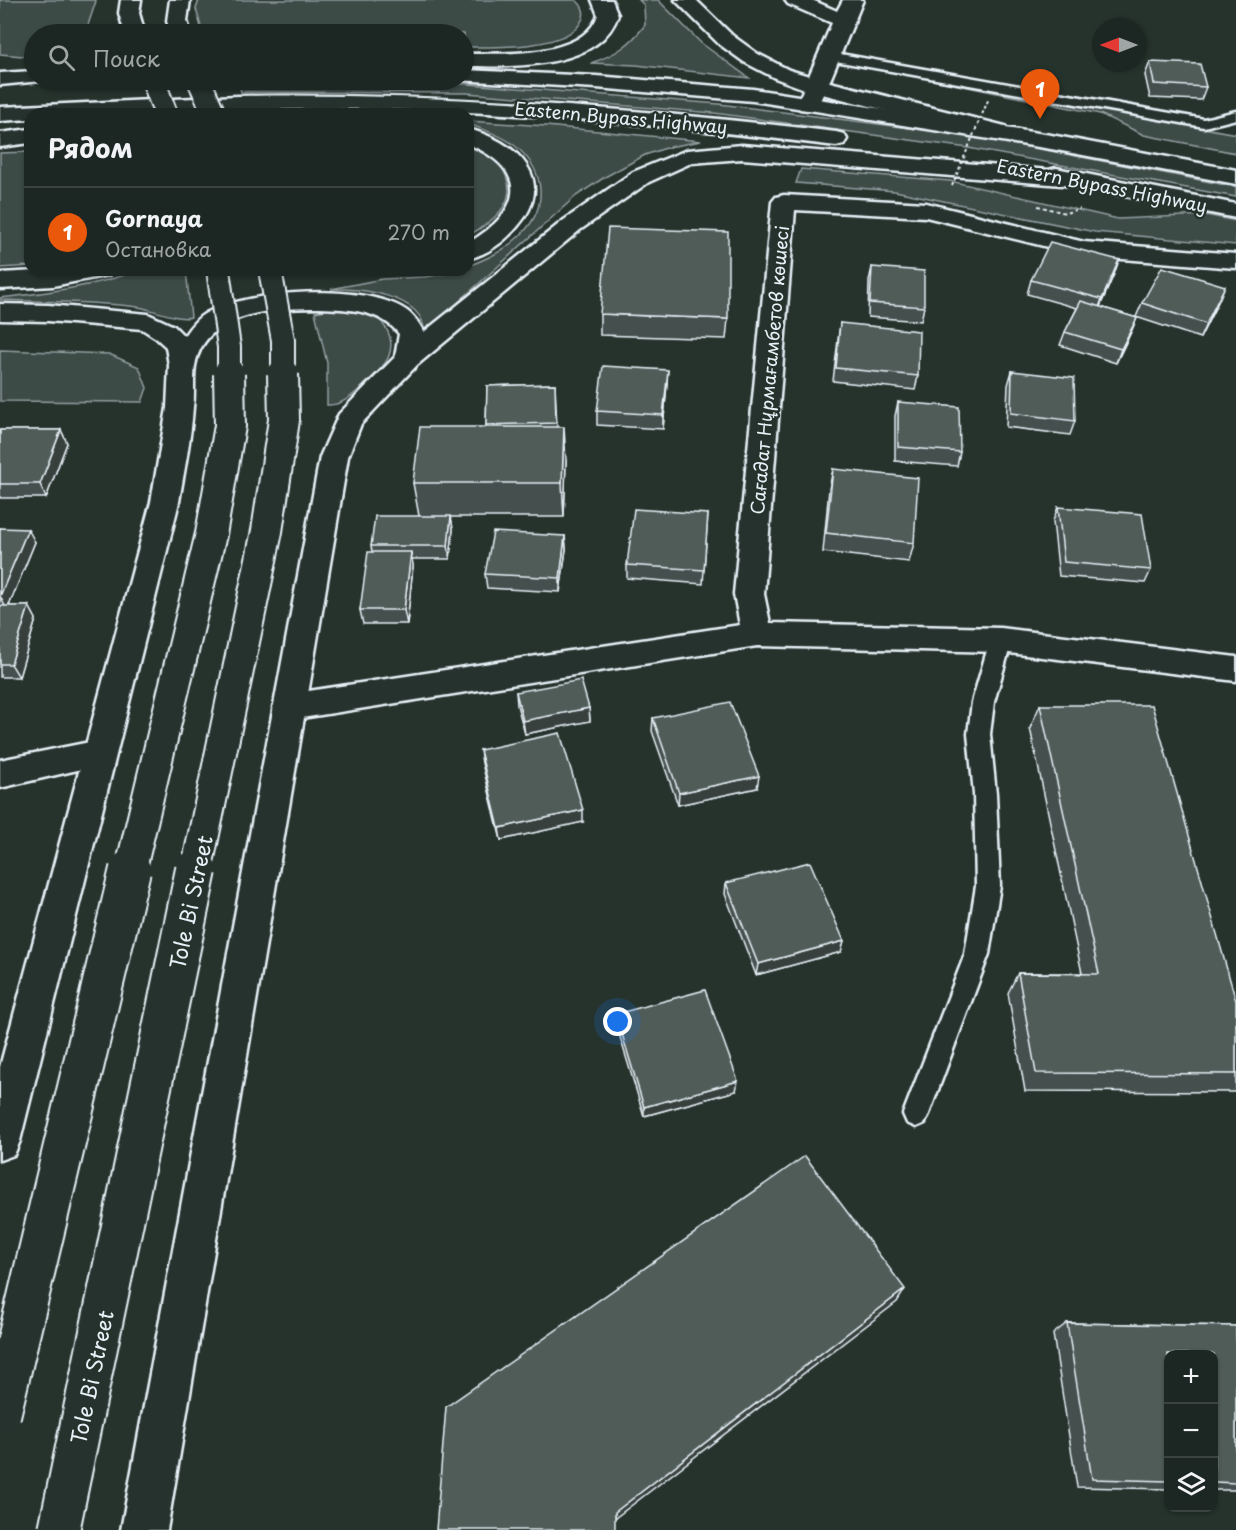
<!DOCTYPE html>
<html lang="ru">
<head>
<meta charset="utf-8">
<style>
  body { margin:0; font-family:"Playpen Sans",sans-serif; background:#252e2a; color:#f1f3f6 }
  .controls { position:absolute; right:18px; bottom:18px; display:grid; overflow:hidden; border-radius:12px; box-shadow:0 2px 4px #0004 }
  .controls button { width:54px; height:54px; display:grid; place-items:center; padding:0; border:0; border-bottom:2px solid #3a4340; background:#1c2622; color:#f1f3f6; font:30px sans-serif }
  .compass { position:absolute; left:1092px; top:18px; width:54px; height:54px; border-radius:50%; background:#1c2622; box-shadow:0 2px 4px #0004; rotate:270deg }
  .you { position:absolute; left:618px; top:1022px; width:21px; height:21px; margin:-15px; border:4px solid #fff; border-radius:50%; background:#1a73e8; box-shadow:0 0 0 9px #1a73e833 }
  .badge { display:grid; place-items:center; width:39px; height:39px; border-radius:50%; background:#ea580c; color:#fff; font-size:20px; font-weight:700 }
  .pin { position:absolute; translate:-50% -50px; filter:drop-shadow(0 2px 3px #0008) }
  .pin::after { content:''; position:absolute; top:32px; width:21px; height:18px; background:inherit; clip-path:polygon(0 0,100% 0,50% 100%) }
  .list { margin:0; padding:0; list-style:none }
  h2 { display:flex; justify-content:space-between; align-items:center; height:78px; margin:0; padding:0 24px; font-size:26px }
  h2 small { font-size:20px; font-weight:400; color:#a0a5a5 }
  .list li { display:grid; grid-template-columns:39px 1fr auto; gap:18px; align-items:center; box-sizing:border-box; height:90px; padding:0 24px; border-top:2px solid #3a4340 }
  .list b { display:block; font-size:22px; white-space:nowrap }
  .list p { margin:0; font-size:20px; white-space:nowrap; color:#a0a5a5 }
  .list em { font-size:20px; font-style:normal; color:#a0a5a5 }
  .icon { flex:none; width:33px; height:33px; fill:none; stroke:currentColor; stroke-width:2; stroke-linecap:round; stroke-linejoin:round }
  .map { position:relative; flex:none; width:1236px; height:1530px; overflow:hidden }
  .search { position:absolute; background:#1c2622; box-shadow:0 2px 4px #0004; left:24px; top:24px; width:450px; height:66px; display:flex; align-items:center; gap:15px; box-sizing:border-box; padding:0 21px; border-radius:33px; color:#a0a5a5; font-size:22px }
  .panel { position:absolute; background:#1c2622; box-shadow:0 2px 4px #0004; left:24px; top:108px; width:450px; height:168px; border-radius:18px }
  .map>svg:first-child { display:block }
</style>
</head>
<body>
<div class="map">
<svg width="1236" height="1530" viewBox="0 0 1236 1530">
  <rect width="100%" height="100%" fill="#26332d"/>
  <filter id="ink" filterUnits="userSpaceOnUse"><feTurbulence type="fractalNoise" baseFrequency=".0167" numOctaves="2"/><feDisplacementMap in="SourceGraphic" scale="12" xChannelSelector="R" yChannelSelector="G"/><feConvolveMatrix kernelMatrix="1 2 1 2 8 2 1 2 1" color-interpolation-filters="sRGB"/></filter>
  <g filter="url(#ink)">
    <path fill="#3e4b47" stroke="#939ea0" stroke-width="1.5" d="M0,0H95L96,1L85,34H34V57L0,54Z
      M199,0H576C583,6 586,12 582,20C569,50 491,47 464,47V34H203L196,9Z
      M639,0H658L701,43L749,78L636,65L591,63C615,55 630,45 645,25L644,5Z
      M879,69L1236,134V153L1144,135L1100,114Z
      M239,83L468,84L719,104L973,136L1236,187V197L968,148L714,113L466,93L241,92Z
      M468,121L546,126L701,141L669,147L645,155L605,177L576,196L424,333C426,295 358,288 331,289L382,279L425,277L468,270V266C486,259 502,252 516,239C550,211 547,171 514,145C502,135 482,129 468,124Z
      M468,144C475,146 484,148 490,153C496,158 503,168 506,176C518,205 490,223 468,236Z
      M30,152V266L0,268V153Z
      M801,169L950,181L1118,219L1206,215L1236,221V245L1095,232L895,191L796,183Z
      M139,270H186L191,317C180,321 152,309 138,307C93,301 46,302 0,300V298C48,292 94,287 139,270Z
      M330,309C341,309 352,308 363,311C383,316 397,338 388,358C383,369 371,378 363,386C353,395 342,406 327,405V363L315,312Z
      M0,350L109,354L139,367L147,388L142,402L0,401Z"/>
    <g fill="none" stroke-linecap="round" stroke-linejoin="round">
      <defs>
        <path id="service" d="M829,52L1204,119L1236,111V119L1204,127L824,59L822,56Z
          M1001,632L1008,634L1012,640L994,702L990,734L996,794L1000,886L989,954L929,1114L925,1123L916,1127L907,1123L903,1114L965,954L976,886L974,794L968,734L972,702L990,640L994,634Z"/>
        <path id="minor" d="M785,0H812L837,11L843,0H863L831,78L816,109L808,110L800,109L797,104L832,23L788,4Z
          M784,195L926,203L1084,242L1236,254V268L1084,256L926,217L795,210L764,594L770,623L1001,628L1236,657V681L1001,652L757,646L289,720L278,716L273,707L278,698L289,694L740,625L734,594L772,202L776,197Z
          M100,740L112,744L116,753L112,762L0,788V760Z"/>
        <path id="secondary" d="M121,0H141L139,13L145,34H125L119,13Z
          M170,0H190L187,21L191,34H171L167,21Z
          M592,0H612L618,15C600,70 511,67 464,66V54C502,53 583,59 598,15Z
          M675,0H696L733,36L758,54L789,70L826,81L1005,126L1008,131L1005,136L997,138L810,91L775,78L744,62L719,44Z"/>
        <path id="primary" d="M464,70L596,76L753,89L1051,135L1236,170V184L1051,149L753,101L596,88L457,80H464Z
          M34,71V80H43L41,81L0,85V73Z
          M238,96C438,93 637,108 836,132L844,134L847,139L844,144L836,146C684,127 532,112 379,109C263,107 147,114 30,114V119L0,121V107Z
          M30,129V143L0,147V133Z
          M468,129C516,141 559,180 517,227C504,242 488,254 468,259V243C522,212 532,171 468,144Z
          M742,145L1049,170L1056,168L1236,204V218L1075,186L742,159L691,163L649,182L580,230L417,365L361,424L348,457L167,1530H121L320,457L339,414L395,357L399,334C381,310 348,309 320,308C276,308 204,311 195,366C193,380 195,394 193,407C191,439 184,471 179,502L20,1141L14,1155L0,1160V1067L151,502L167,408L169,365L166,347L156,338L142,329L48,321L0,320V304L48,305L148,314L174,326L184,336C190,327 196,319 206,313C249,290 366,282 407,311C414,316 420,325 424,332L564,220L633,172L687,150Z
          M56,270H112L109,275L53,286L0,289V273Z"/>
      </defs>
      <use href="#service" stroke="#e8f1f8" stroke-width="5"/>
      <use href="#minor" stroke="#e8f1f8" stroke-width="5"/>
      <use href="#secondary" stroke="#e8f1f8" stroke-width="5"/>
      <use href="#primary" stroke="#e8f1f8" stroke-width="5"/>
      <path stroke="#e8f1f8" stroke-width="2" stroke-dasharray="3 3" stroke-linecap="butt" d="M1038,206L1065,213L1080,209"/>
      <use href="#service" fill="#26332d" fill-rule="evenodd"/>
      <use href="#minor" fill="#26332d" fill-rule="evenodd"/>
      <use href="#secondary" fill="#26332d" fill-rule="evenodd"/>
      <use href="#primary" fill="#26332d" fill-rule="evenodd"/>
      <defs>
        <path id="secondary-bridge-far2" d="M153,80L166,114
          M199,80L214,114
          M218,270L229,347V375
          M270,270L283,340V375"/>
        <path id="secondary-bridge-far1" d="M130,872L211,534L230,426L229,374
          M196,872L267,531L284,420L283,374"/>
        <path id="secondary-bridge" d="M0,1415L130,870
          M59,1530L196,870"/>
      </defs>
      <use href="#secondary-bridge-far2" stroke="#e8f1f8" stroke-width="26" stroke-linecap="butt"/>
      <use href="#secondary-bridge-far1" stroke="#e8f1f8" stroke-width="34" stroke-linecap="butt"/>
      <use href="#secondary-bridge" stroke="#e8f1f8" stroke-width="44" stroke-linecap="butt"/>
      <path stroke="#e8f1f8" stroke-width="2" stroke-dasharray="3 3" stroke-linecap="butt" d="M952,186L989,98"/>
      <use href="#secondary-bridge-far2" stroke="#26332d" stroke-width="22"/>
      <use href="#secondary-bridge-far1" stroke="#26332d" stroke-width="30"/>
      <use href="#secondary-bridge" stroke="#26332d" stroke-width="40"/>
    </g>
    <path fill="#454f4d" stroke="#e8f1f8" stroke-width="1.5" d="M1150,62L1206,87L1201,100L1150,98L1145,75Z
      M1119,260L1114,274L1100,307L1137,318L1131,332L1116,363L1060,345L1065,332L1077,308L1027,294L1031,280Z
      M872,267L924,307L921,321L868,317L869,281Z
      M1219,300L1200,338L1136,317L1142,303Z
      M600,314L728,319L726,339L600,335Z
      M840,323L918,376L915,390L833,381Z
      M1012,371L1075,421L1070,435L1006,427L1008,385Z
      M555,384L557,427L566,461L564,517H451L453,529L450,559H412L413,566L407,624H363L360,610L372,552L371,546L419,516L413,483L486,427L487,386Z
      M667,384L663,429L597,425V411Z
      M898,402L960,452L957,466L895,461V416Z
      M0,430H61L67,443L46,498H0Z
      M833,469L914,543L909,562L823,552L829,489Z
      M1058,507L1151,570L1145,583L1059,576L1053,521Z
      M708,514L703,584L627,578V565Z
      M0,528L35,542L9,606H29L36,619L19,677H0Z
      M565,536L566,549L560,592L487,588L485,574Z
      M516,692L589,708L590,721L525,734L517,705Z
      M1040,705L1236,1001V1092L1025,1091L1008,993L1018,973H1082L1030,728Z
      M653,718L757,788L678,805L652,731Z
      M480,750L583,822L501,840L482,763Z
      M726,883L841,952L756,975L725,894Z
      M616,1014L736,1091L644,1116L616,1024Z
      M1067,1323L1236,1326V1490H1214V1354H1168V1489L1077,1487L1053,1334Z"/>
    <path fill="#38403e" stroke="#e8f1f8" stroke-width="1.5" d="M1119,260L1114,274L1097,313L1102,299Z
      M1225,286L1219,300L1200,338L1206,324Z
      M1137,318L1131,332L1116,363L1121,349Z
      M668,370L667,384L663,429V415Z
      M564,427L566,461L564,517L562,483Z
      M61,430L67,443L46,498L40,484Z
      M451,516L453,529L450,559L448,546Z
      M28,529L35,542L7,610L0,596Z
      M565,536L566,549L560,592V578Z
      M411,552L413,566L407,624L404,610Z
      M29,606L36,619L19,677L11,664Z
      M589,708L590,721L525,734L523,721Z
      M759,776L757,788L678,805L679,793Z
      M583,810V822L501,840L499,828Z
      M844,941L841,952L756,975L758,964Z
      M738,1081L736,1091L644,1116V1107Z
      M905,1289L897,1302L615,1518V1512Z"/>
    <path fill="#505c59" stroke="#e8f1f8" stroke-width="1.5" d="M1150,62L1200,64L1206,87L1154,84Z
      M608,228L728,232V319L600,314Z
      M1050,242L1119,260L1102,299L1031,280Z
      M872,267L924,271V307L870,303Z
      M1162,267L1225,286L1206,324L1142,303Z
      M1081,301L1137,318L1121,349L1065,332Z
      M840,323L919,331L918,376L836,368Z
      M603,366L668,370L663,415L597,411Z
      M1012,371L1074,378L1075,421L1011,413Z
      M555,384L556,423L486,425L487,386Z
      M898,402L959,407L960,452L898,447Z
      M420,427H564L562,483H413Z
      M0,430H61L40,484H0Z
      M833,469L918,478L914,543L826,533Z
      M1058,507L1142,514L1151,570L1064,562Z
      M634,509L708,514L704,570L627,565Z
      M375,516H451L448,546H371Z
      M0,528L28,529L0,596Z
      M493,532L565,536L560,578L485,574Z
      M368,552H411L404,610H360Z
      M0,606H29L11,664H0Z
      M581,680L589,708L523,721L516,692Z
      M730,702L759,776L679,793L653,718Z
      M1040,705H1152L1236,1001V1074L1036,1073L1018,973L1099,974Z
      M560,733L583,810L499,828L480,750Z
      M810,862L844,941L758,964L726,883Z
      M705,990L738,1081L644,1107L616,1014Z
      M805,1156L905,1289L615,1512V1530H436L446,1407Z
      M1067,1323L1236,1326V1483L1214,1482V1354H1168V1481L1092,1479Z"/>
  </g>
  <g text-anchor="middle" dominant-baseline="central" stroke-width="5" stroke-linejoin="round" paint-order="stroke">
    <g font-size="18" fill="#e8f1f8" stroke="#26332d">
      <text transform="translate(621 117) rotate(5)">Eastern Bypass Highway</text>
      <text transform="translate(1102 185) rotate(11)">Eastern Bypass Highway</text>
      <text transform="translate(769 370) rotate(-85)">Сағадат Нұрмағамбетов көшесі</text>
    </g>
    <g font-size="21" fill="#e8f1f8" stroke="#26332d">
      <text transform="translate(190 902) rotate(-78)">Tole Bi Street</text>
      <text transform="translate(91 1377) rotate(-78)">Tole Bi Street</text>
    </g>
  </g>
</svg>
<div class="controls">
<button>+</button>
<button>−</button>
<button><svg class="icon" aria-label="layers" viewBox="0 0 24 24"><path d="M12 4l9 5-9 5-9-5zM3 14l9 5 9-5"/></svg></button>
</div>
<svg class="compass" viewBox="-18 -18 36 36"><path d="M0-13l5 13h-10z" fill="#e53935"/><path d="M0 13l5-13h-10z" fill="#a0a5a5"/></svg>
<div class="you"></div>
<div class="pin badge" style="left:1040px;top:119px">1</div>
<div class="search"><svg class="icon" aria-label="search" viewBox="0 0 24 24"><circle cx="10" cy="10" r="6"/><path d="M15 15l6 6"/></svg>Поиск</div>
<section class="panel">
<h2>Рядом<small></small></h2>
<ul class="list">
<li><span class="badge">1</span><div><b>Gornaya</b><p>Остановка</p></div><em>270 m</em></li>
</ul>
</section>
</div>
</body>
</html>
